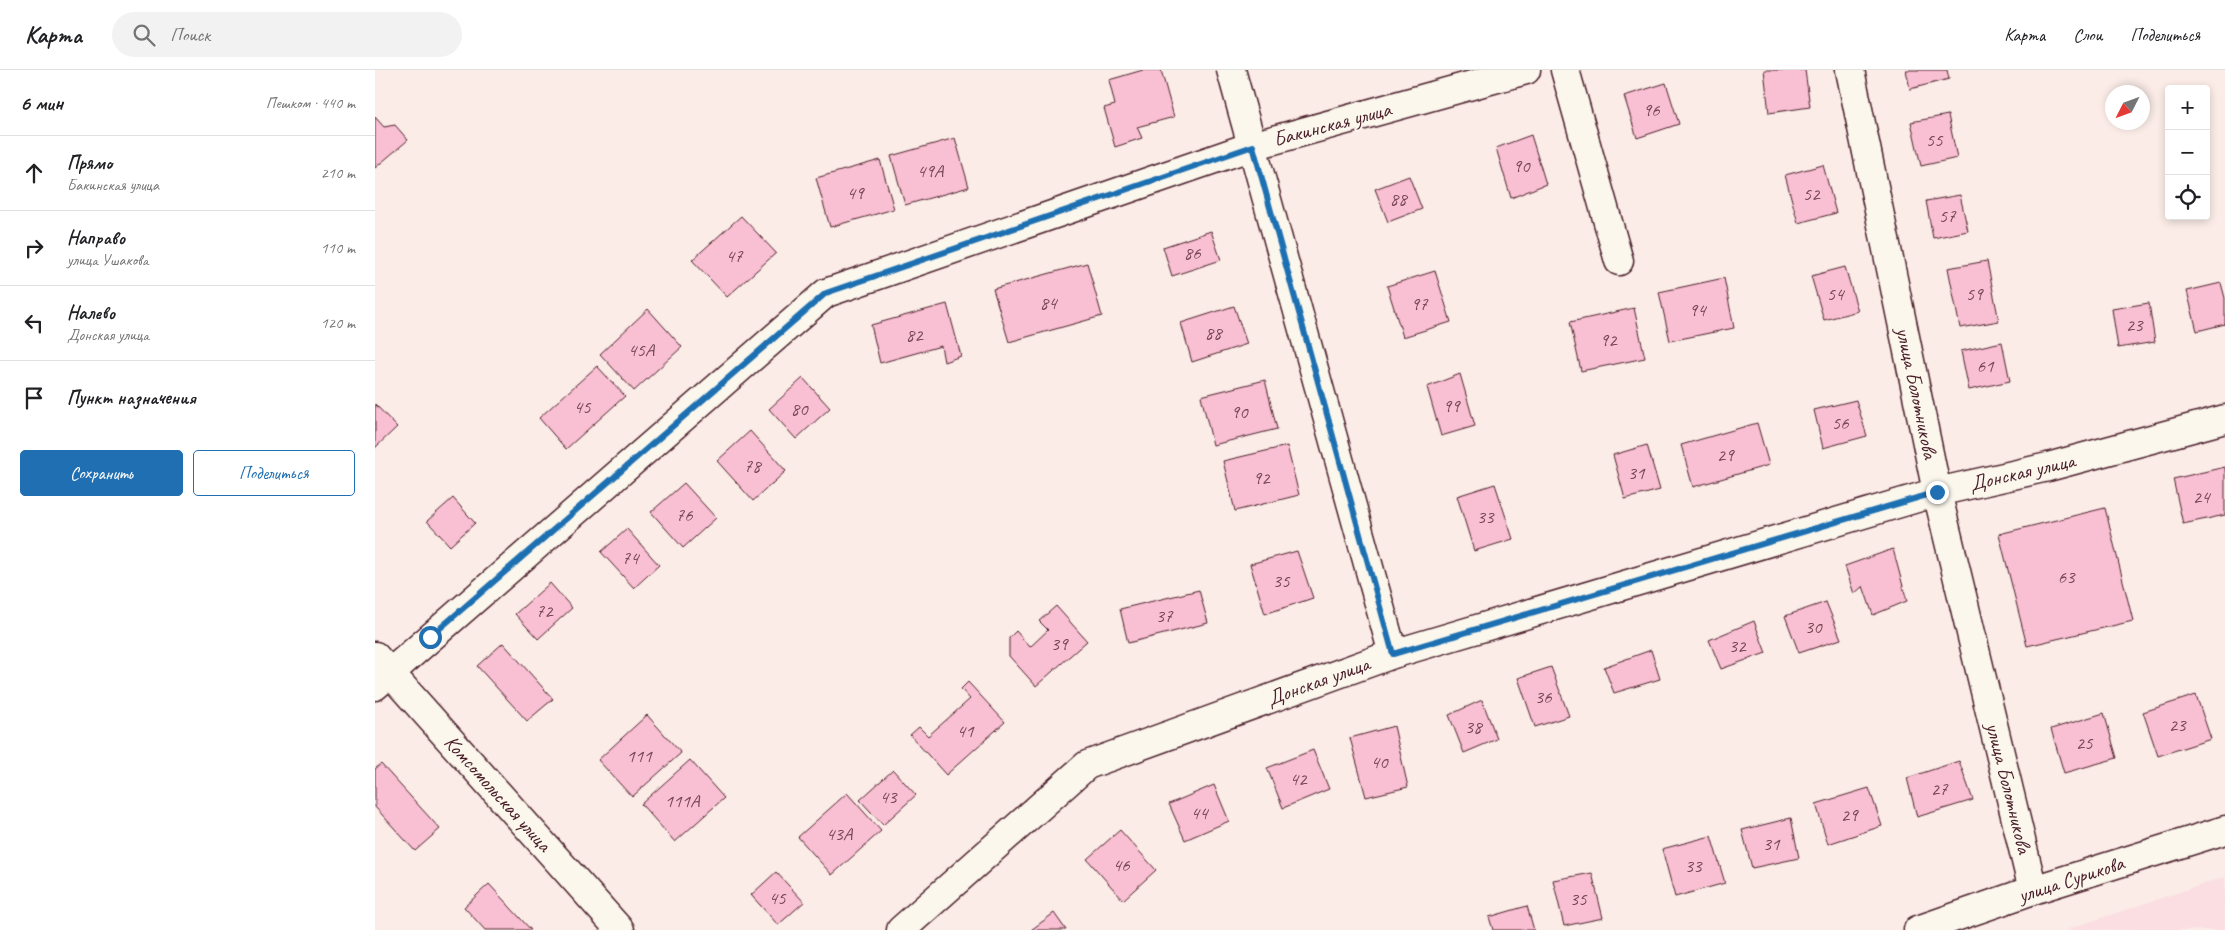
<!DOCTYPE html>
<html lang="ru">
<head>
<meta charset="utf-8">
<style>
  body { margin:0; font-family:Caveat,sans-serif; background:#f2f2f2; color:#202124 }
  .controls { position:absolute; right:15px; top:15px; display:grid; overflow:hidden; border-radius:5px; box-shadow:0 2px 8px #0003 }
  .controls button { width:45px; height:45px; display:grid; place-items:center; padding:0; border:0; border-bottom:1px solid #e0e0e0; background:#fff; color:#202124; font:25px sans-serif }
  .compass { position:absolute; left:1730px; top:15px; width:45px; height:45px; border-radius:50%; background:#fff; box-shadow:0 2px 8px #0003; rotate:228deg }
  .stop { position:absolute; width:15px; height:15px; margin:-11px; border:4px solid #1f6fb2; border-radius:50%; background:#fff }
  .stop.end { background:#1f6fb2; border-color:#fff; box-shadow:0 1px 5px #0008 }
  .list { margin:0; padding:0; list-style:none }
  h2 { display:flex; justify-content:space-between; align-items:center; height:65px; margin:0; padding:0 20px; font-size:21px }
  h2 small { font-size:16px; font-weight:400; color:#757577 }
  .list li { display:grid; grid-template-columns:32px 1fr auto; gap:15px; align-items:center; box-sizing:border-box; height:75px; padding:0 20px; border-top:1px solid #e0e0e0 }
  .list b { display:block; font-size:19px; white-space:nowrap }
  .list p { margin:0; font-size:16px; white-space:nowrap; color:#757577 }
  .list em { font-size:16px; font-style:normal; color:#757577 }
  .actions { display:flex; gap:10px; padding:15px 20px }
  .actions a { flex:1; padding:11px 0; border:1px solid #1f6fb2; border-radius:5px; text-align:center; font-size:18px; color:#1f6fb2 }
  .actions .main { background:#1f6fb2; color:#fff }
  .icon { flex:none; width:28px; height:28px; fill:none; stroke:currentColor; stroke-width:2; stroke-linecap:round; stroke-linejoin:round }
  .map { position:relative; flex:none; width:1850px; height:860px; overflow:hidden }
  header { display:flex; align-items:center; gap:30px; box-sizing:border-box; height:70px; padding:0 25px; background:#fff; border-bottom:1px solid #e0e0e0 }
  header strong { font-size:24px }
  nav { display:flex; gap:28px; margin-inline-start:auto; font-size:18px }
  .search { width:350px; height:45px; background:#f2f2f2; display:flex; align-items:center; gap:12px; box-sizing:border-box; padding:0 18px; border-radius:28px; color:#757577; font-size:19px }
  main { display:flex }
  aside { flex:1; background:#fff }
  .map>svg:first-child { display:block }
</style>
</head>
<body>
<header>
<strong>Карта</strong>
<div class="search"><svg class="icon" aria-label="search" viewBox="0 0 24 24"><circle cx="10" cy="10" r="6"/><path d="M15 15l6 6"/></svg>Поиск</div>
<nav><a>Карта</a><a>Слои</a><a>Поделиться</a></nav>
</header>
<main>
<aside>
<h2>6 мин<small>Пешком · 440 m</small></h2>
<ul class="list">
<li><svg class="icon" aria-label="ahead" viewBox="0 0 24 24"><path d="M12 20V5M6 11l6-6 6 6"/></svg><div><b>Прямо</b><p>Бакинская улица</p></div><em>210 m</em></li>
<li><svg class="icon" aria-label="right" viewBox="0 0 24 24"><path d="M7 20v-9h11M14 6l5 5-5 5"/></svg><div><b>Направо</b><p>улица Ушакова</p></div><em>110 m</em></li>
<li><svg class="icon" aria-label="left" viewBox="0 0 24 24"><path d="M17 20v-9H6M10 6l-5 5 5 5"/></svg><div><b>Налево</b><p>Донская улица</p></div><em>120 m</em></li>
<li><svg class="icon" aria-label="arrive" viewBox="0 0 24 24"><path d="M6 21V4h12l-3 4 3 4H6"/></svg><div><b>Пункт назначения</b></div></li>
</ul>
<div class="actions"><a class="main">Сохранить</a><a>Поделиться</a></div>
</aside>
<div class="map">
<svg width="1850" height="860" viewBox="0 0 1850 860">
  <rect width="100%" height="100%" fill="#fbece7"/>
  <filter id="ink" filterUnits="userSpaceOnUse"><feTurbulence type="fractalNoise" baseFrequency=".02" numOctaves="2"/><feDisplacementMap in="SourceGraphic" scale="10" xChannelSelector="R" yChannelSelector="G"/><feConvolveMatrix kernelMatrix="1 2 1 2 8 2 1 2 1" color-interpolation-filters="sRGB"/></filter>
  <g filter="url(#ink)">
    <path fill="#fadee1" d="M1850,807V860H1690Z"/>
    <path fill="#f9bfd2" stroke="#4a1f2b" d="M768,0H786L799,47L762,57L767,68L740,77L729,38L740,35L734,10Z
      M1389,0H1430L1435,37L1394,43Z
      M1531,0H1572L1574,9L1535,19Z
      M1291,13L1304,54L1262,68L1249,26Z
      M1573,45L1582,88L1546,96L1536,52Z
      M0,47L9,57L20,55L33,70L0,98Z
      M1156,65L1171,114L1136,128L1121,78Z
      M580,68L594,117L530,135L516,86Z
      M505,90L519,139L455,157L441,108Z
      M1448,95L1461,143L1423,153L1410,105Z
      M1034,106L1047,139L1013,152L1000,119Z
      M1585,125L1593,161L1558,168L1551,131Z
      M366,146L401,183L352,227L317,190Z
      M836,161L846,190L797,206L788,177Z
      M1612,191L1624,251L1585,258L1573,198Z
      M712,193L727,246L634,272L618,219Z
      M1470,197L1483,241L1449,250L1436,206Z
      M1060,201L1076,252L1028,267L1012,216Z
      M1349,208L1359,258L1295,271L1284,222Z
      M1846,213L1850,228V254L1822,261L1812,221Z
      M1774,233L1780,272L1743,278L1737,239Z
      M572,234L586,286L569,292L566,276L505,293L496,255Z
      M859,236L872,274L817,292L806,253Z
      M1259,238L1270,288L1206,301L1195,252Z
      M273,239L307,277L259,321L225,284Z
      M1627,272L1635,311L1594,320L1586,281Z
      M222,296L250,326L191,379L164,348Z
      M1085,304L1100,356L1066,366L1052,317Z
      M428,308L455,338L421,369L394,339Z
      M890,310L902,359L838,375L826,326Z
      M1481,330L1492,366L1448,378L1439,340Z
      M0,334L22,357L0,378Z
      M1382,353L1394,395L1318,417L1306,375Z
      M375,361L411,401L378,431L342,391Z
      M1272,375L1285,420L1250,429L1238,385Z
      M912,376L924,425L860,441L848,391Z
      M1850,397V445L1808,454L1798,409Z
      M309,413L341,448L308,478L276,442Z
      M1120,414L1138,469L1099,481L1082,426Z
      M78,428L100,453L75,476L52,451Z
      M1730,438L1758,551L1652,576L1624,464Z
      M252,459L284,495L259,518L226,482Z
      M1518,479L1532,531L1498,545L1488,516L1479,524L1470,496Z
      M922,481L938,528L890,544L875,494Z
      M175,513L197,538L163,569L140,544Z
      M824,520L833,553L753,573L745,539Z
      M1451,532L1466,569L1424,583L1410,546Z
      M681,536L712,571L661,616L634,586V568L641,561L655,577L673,560L664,551Z
      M1379,551L1391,583L1346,599L1334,570Z
      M128,573L178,629L152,651L102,596Z
      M1276,580L1285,609L1239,623L1229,597Z
      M1176,597L1194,646L1160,657L1143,608Z
      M593,612L630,652L571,705L535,665L544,657L553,666L595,629L586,619Z
      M1821,625L1836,669L1783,686L1768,642Z
      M1107,630L1122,669L1089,683L1074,645Z
      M1729,643L1742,688L1689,703L1676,659Z
      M272,645L306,683L257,727L223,690Z
      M1019,656L1033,717L991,727L975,668Z
      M938,680L954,719L908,738L892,698Z
      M315,690L349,728L300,772L266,734Z
      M1584,691L1598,730L1542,747L1532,708Z
      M6,694L65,759L40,781L0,737V699Z
      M518,700L541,725L508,755L485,730Z
      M839,715L854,751L810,770L794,734Z
      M1494,718L1507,756L1453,774L1441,734Z
      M472,723L506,761L457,805L423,767Z
      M1416,748L1424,788L1377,798L1367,760Z
      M745,760L781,800L748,830L712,789Z
      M1336,766L1350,813L1300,827L1287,779Z
      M401,802L429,832L403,855L376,825Z
      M1217,803L1228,848L1189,856L1178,810Z
      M114,814L156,860H110L89,837Z
      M1152,836L1159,860H1118L1114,847Z
      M679,843L691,860H656Z"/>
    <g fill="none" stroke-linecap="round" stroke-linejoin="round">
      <defs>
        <path id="minor" d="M856,0L1018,584
          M1190,0L1244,191
          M1475,0L1562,422L1658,820
          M0,616L451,223L877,76L1151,0
          M526,860L712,695L1018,584L1562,422L1673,397L1850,349"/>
        <path id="tertiary" d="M0,586L245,860
          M1543,860L1658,820L1850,760"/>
      </defs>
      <use href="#minor" stroke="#4a1f2b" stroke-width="31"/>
      <use href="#tertiary" stroke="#4a1f2b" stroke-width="31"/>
      <use href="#minor" stroke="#fbf7ec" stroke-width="28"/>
      <use href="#tertiary" stroke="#fbf7ec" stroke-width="28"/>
    </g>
  </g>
  <g fill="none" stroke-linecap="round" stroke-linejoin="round" filter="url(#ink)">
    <path stroke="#1f6fb2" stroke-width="6" d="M55,567L451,223L878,76L1018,584L1562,422"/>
  </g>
  <g text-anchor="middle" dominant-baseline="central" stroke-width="4" stroke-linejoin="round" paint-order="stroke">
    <g font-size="19" fill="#764755">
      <text x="1276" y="40">96</text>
      <text x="1559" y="70">55</text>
      <text x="1146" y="96">90</text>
      <text x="555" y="101">49А</text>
      <text x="480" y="123">49</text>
      <text x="1436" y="124">52</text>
      <text x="1023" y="129">88</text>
      <text x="1572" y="146">57</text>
      <text x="817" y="183">86</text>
      <text x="359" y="186">47</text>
      <text x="1460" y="224">54</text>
      <text x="1599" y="224">59</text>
      <text x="673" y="233">84</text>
      <text x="1044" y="234">97</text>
      <text x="1322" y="240">94</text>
      <text x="1759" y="255">23</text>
      <text x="838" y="263">88</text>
      <text x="539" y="265">82</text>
      <text x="1233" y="270">92</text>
      <text x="266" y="280">45А</text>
      <text x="1610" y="296">61</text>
      <text x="1076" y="336">99</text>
      <text x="207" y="337">45</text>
      <text x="424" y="339">80</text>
      <text x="864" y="342">90</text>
      <text x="1465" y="353">56</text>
      <text x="1350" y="385">29</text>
      <text x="377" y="396">78</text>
      <text x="1261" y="403">31</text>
      <text x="886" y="408">92</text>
      <text x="1826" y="427">24</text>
      <text x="309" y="445">76</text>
      <text x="1110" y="447">33</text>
      <text x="255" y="488">74</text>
      <text x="1691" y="507">63</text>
      <text x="906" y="511">35</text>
      <text x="169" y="541">72</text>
      <text x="789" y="546">37</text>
      <text x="1438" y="557">30</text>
      <text x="684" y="574">39</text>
      <text x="1362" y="576">32</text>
      <text x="1168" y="627">36</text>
      <text x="1802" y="655">23</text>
      <text x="1098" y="657">38</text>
      <text x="590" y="661">41</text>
      <text x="1709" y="673">25</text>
      <text x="264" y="686">111</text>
      <text x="1004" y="692">40</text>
      <text x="923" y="709">42</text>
      <text x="1564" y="719">27</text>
      <text x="513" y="727">43</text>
      <text x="307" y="731">111А</text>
      <text x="824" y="743">44</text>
      <text x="1474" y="745">29</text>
      <text x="464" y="764">43А</text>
      <text x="1396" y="774">31</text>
      <text x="746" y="795">46</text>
      <text x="1318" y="796">33</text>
      <text x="402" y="828">45</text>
      <text x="1203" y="829">35</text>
    </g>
    <g font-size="21" fill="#4a1f2b" stroke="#fbf7ec">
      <text transform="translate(957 54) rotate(-15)">Бакинская улица</text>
      <text transform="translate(1542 323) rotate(78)">улица Болотникова</text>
      <text transform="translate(1647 402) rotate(-13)">Донская улица</text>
      <text transform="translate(943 611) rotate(-20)">Донская улица</text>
      <text transform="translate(1634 718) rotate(76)">улица Болотникова</text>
      <text transform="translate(123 723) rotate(48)">Комсомольская улица</text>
      <text transform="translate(1696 809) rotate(-18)">улица Сурикова</text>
    </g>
  </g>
</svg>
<div class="controls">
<button>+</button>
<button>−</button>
<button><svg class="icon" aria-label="locate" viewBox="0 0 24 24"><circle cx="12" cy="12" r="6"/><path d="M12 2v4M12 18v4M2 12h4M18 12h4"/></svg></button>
</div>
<svg class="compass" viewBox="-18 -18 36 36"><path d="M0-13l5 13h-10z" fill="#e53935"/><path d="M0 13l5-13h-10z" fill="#757577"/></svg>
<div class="stop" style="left:55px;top:567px"></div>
<div class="stop end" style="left:1562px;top:422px"></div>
</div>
</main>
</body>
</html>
